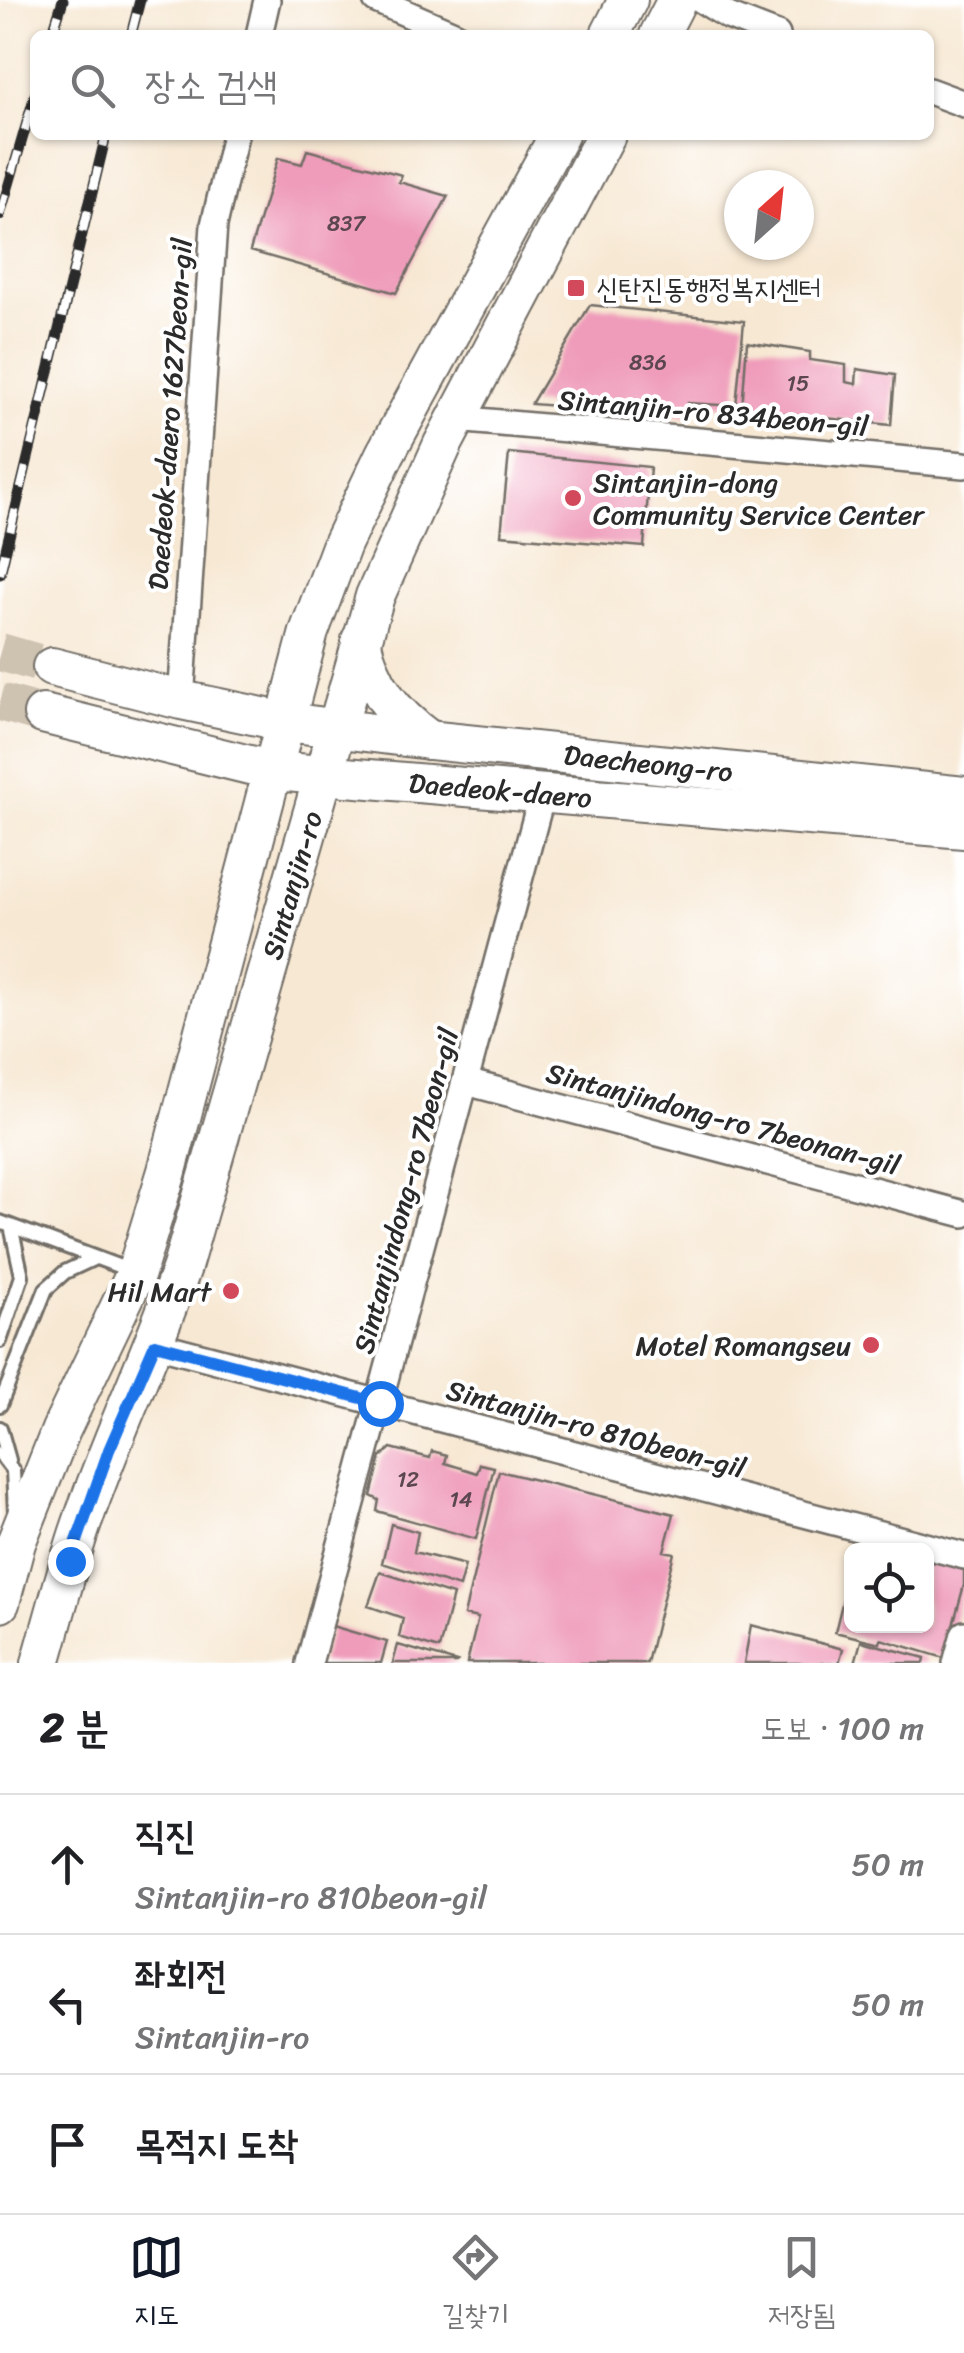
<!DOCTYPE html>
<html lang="ko">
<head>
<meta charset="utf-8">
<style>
  body { margin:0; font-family:Sriracha,"Poor Story",sans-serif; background:#f6f6f6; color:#202124 }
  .controls { position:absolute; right:30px; bottom:30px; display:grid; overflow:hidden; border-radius:15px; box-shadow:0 2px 8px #0004 }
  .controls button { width:90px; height:90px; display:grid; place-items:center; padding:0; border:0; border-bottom:2px solid #e0e0e0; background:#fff; color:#202124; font:50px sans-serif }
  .compass { position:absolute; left:724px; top:170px; width:90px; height:90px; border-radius:50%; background:#fff; box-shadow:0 2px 8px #0004; rotate:27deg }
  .stop { position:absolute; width:30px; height:30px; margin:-22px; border:8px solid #1a73e8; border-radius:50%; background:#fff }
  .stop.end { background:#1a73e8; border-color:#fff; box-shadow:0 2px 10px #0008 }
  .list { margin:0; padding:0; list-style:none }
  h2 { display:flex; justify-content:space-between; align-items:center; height:130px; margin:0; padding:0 40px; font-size:42px }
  h2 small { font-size:32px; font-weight:400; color:#757577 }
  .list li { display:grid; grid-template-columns:65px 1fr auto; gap:30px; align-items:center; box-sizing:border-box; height:140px; padding:0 40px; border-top:2px solid #e0e0e0 }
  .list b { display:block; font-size:38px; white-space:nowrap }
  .list p { margin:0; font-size:32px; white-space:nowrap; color:#757577 }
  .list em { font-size:32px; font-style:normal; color:#757577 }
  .icon { flex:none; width:55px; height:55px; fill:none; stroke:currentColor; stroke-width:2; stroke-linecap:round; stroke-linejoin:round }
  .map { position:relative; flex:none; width:964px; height:1663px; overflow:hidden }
  .search { position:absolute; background:#fff; box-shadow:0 2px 8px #0004; left:30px; right:30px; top:30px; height:110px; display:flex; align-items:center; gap:25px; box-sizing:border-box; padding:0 35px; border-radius:15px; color:#757577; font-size:38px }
  .sheet { height:550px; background:#fff }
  nav { display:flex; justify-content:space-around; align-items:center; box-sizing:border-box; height:140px; border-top:2px solid #e0e0e0; background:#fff; font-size:28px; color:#757577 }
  nav a { display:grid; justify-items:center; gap:5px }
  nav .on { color:#111827 }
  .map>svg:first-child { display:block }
</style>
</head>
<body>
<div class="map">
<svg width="964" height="1663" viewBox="0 0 964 1663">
  <rect width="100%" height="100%" fill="#fff"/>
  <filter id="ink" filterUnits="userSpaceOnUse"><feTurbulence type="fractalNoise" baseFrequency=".01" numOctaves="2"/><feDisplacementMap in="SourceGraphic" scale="20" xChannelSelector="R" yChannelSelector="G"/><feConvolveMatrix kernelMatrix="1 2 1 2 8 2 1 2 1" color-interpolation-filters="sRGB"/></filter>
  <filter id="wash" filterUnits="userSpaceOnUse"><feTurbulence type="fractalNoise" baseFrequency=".0048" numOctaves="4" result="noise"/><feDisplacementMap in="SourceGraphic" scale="40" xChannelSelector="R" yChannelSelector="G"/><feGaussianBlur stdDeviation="2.25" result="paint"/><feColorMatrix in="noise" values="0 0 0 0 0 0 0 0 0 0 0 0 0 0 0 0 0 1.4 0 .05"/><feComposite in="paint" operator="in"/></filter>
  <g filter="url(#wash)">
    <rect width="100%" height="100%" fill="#f7e8d3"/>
    <g id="blocks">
      <path fill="#ef9bba" d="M307,150L402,175L399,182L448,196L396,293L250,251L278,158L302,164Z
        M590,305L744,321L736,406L688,403L687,416L531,404Z
        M747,342L810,352V360L846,365V382L856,384L857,369L895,375L891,425L742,409Z
        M509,453L650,467L644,547L501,535Z
        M391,1448L430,1458L432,1451L447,1455L445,1463L477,1473L480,1464L494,1467L476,1539L377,1511L379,1500L371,1496L381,1457Z
        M499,1471L674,1514L664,1551L674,1553L647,1663H467L478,1618L464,1615Z
        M391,1524L418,1532L414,1552L465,1565L459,1587L382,1563Z
        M926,1555L964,1567V1585L944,1658L881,1639L880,1643L835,1632L850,1571L852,1626H926Z
        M380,1572L453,1595L439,1649L399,1637L403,1618L368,1606Z
        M751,1625L843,1649L839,1663H744Z
        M332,1626L387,1642L381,1663H321Z
        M861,1641L925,1658L924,1663H855Z
        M398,1645L457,1662L456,1663H393Z"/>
    </g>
  </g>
  <g filter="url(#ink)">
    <use href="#blocks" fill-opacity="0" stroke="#726d66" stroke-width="2.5"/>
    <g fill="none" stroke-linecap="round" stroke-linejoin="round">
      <path stroke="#cec2b1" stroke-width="38" stroke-dasharray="38 19" stroke-linecap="butt" d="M0,652L52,667
        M0,702L43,714"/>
      <defs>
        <path id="service" d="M0,1222L134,1272
          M0,1341L22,1276L11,1226
          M0,1405L46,1289L65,1272L95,1258
          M0,1428L9,1460
          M0,1454L13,1471L15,1512"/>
        <path id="minor" d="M376,0L456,35
          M702,0L728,16L777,35
          M259,35L267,0
          M929,91L964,104
          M456,419L964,465
          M181,700L214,225L235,135
          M466,1082L964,1214
          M155,1344L964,1556
          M309,1663L543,791
          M956,1663L964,1634"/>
        <g id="primary">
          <path d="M610,35L628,0"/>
          <path d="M659,35L677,0"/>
          <path d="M361,640C371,685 392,713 429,740"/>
          <path id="s1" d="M52,667L181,700L286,722L429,740L964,796"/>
          <path id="s2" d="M43,714L274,771L964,829"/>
          <path d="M0,1603L16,1543L61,1430L136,1273L167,1171L309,632L342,544L385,454L559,135"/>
          <path id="s3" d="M41,1663C53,1621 64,1579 77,1538C107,1446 150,1359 182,1267L375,596L443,444L606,135"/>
        </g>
      </defs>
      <use href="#service" stroke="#726d66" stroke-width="18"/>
      <use href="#minor" stroke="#726d66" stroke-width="30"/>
      <use href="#primary" stroke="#726d66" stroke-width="42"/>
      <use href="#service" stroke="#fff" stroke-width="12"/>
      <use href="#minor" stroke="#fff" stroke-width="25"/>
      <use href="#primary" stroke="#fff" stroke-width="38"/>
      <defs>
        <path id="rail" d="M52,35L63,0
          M131,35L140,0
          M0,215L35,95
          M0,574L106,135"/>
      </defs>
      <use href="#rail" stroke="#2b2b2b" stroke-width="11"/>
      <use href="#rail" stroke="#fff" stroke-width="8" stroke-dasharray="22" stroke-linecap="butt"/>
    </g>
  </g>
  <g fill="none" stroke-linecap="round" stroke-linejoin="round" filter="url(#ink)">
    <path stroke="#1a73e8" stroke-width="12" d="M70,1561L109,1450L155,1344L380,1403"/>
  </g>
  <g fill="#d1495b" stroke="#fff" stroke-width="4">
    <rect x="566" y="278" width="20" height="20" rx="5"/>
    <circle cx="573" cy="498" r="10"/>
    <circle cx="231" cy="1291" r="10"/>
    <circle cx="871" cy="1345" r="10"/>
  </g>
  <g text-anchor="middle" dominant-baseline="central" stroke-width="8" stroke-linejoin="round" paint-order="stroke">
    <g font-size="22" fill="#5c474f">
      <text x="346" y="223">837</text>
      <text x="648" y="362">836</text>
      <text x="798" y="383">15</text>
      <text x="408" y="1479">12</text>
      <text x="461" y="1499">14</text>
    </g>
    <g font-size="28" fill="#2b2b2b" stroke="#fff" text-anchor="start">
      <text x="596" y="288">신탄진동행정복지센터</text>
      <text x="593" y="482">Sintanjin-dong<tspan x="593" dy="32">Community Service Center</tspan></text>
      <text x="211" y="1291" text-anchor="end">Hil Mart</text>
      <text x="851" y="1345" text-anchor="end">Motel Romangseu</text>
    </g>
    <g font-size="28" fill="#2b2b2b" stroke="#fff">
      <text transform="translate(713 413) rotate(5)">Sintanjin-ro 834beon-gil</text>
      <text transform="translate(170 414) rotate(-86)">Daedeok-daero 1627beon-gil</text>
      <text stroke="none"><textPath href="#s1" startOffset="605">Daecheong-ro</textPath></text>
      <text stroke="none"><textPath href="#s2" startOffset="465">Daedeok-daero</textPath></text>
      <text stroke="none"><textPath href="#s3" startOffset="818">Sintanjin-ro</textPath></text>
      <text transform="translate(723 1119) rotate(15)">Sintanjindong-ro 7beonan-gil</text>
      <text transform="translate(406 1191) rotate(-75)">Sintanjindong-ro 7beon-gil</text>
      <text transform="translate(596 1429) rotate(15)">Sintanjin-ro 810beon-gil</text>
    </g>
  </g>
</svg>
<div class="controls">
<button><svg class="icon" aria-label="locate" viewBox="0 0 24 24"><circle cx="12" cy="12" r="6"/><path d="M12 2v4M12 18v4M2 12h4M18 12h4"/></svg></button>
</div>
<svg class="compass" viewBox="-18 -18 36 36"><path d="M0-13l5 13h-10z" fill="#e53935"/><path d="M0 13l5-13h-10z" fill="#757577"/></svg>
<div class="stop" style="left:380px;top:1403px"></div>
<div class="stop end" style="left:70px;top:1561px"></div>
<div class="search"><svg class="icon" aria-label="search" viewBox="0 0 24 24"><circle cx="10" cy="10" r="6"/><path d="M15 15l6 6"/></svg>장소 검색</div>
</div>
<section class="sheet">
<h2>2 분<small>도보 · 100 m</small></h2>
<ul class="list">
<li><svg class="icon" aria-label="ahead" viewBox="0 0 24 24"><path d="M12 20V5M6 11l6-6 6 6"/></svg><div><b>직진</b><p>Sintanjin-ro 810beon-gil</p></div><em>50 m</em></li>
<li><svg class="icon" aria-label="left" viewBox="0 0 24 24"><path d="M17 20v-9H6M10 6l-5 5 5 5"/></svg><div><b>좌회전</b><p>Sintanjin-ro</p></div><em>50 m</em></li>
<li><svg class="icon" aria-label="arrive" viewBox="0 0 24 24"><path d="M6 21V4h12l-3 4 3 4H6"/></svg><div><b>목적지 도착</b></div></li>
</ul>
</section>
<nav>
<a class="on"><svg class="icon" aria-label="map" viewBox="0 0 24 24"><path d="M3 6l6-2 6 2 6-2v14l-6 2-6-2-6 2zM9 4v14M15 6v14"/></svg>지도</a>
<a><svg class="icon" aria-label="directions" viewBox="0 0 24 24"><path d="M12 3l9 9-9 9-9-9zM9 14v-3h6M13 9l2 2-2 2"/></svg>길찾기</a>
<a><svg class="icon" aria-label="saved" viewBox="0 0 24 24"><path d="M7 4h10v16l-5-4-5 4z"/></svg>저장됨</a>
</nav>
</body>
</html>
